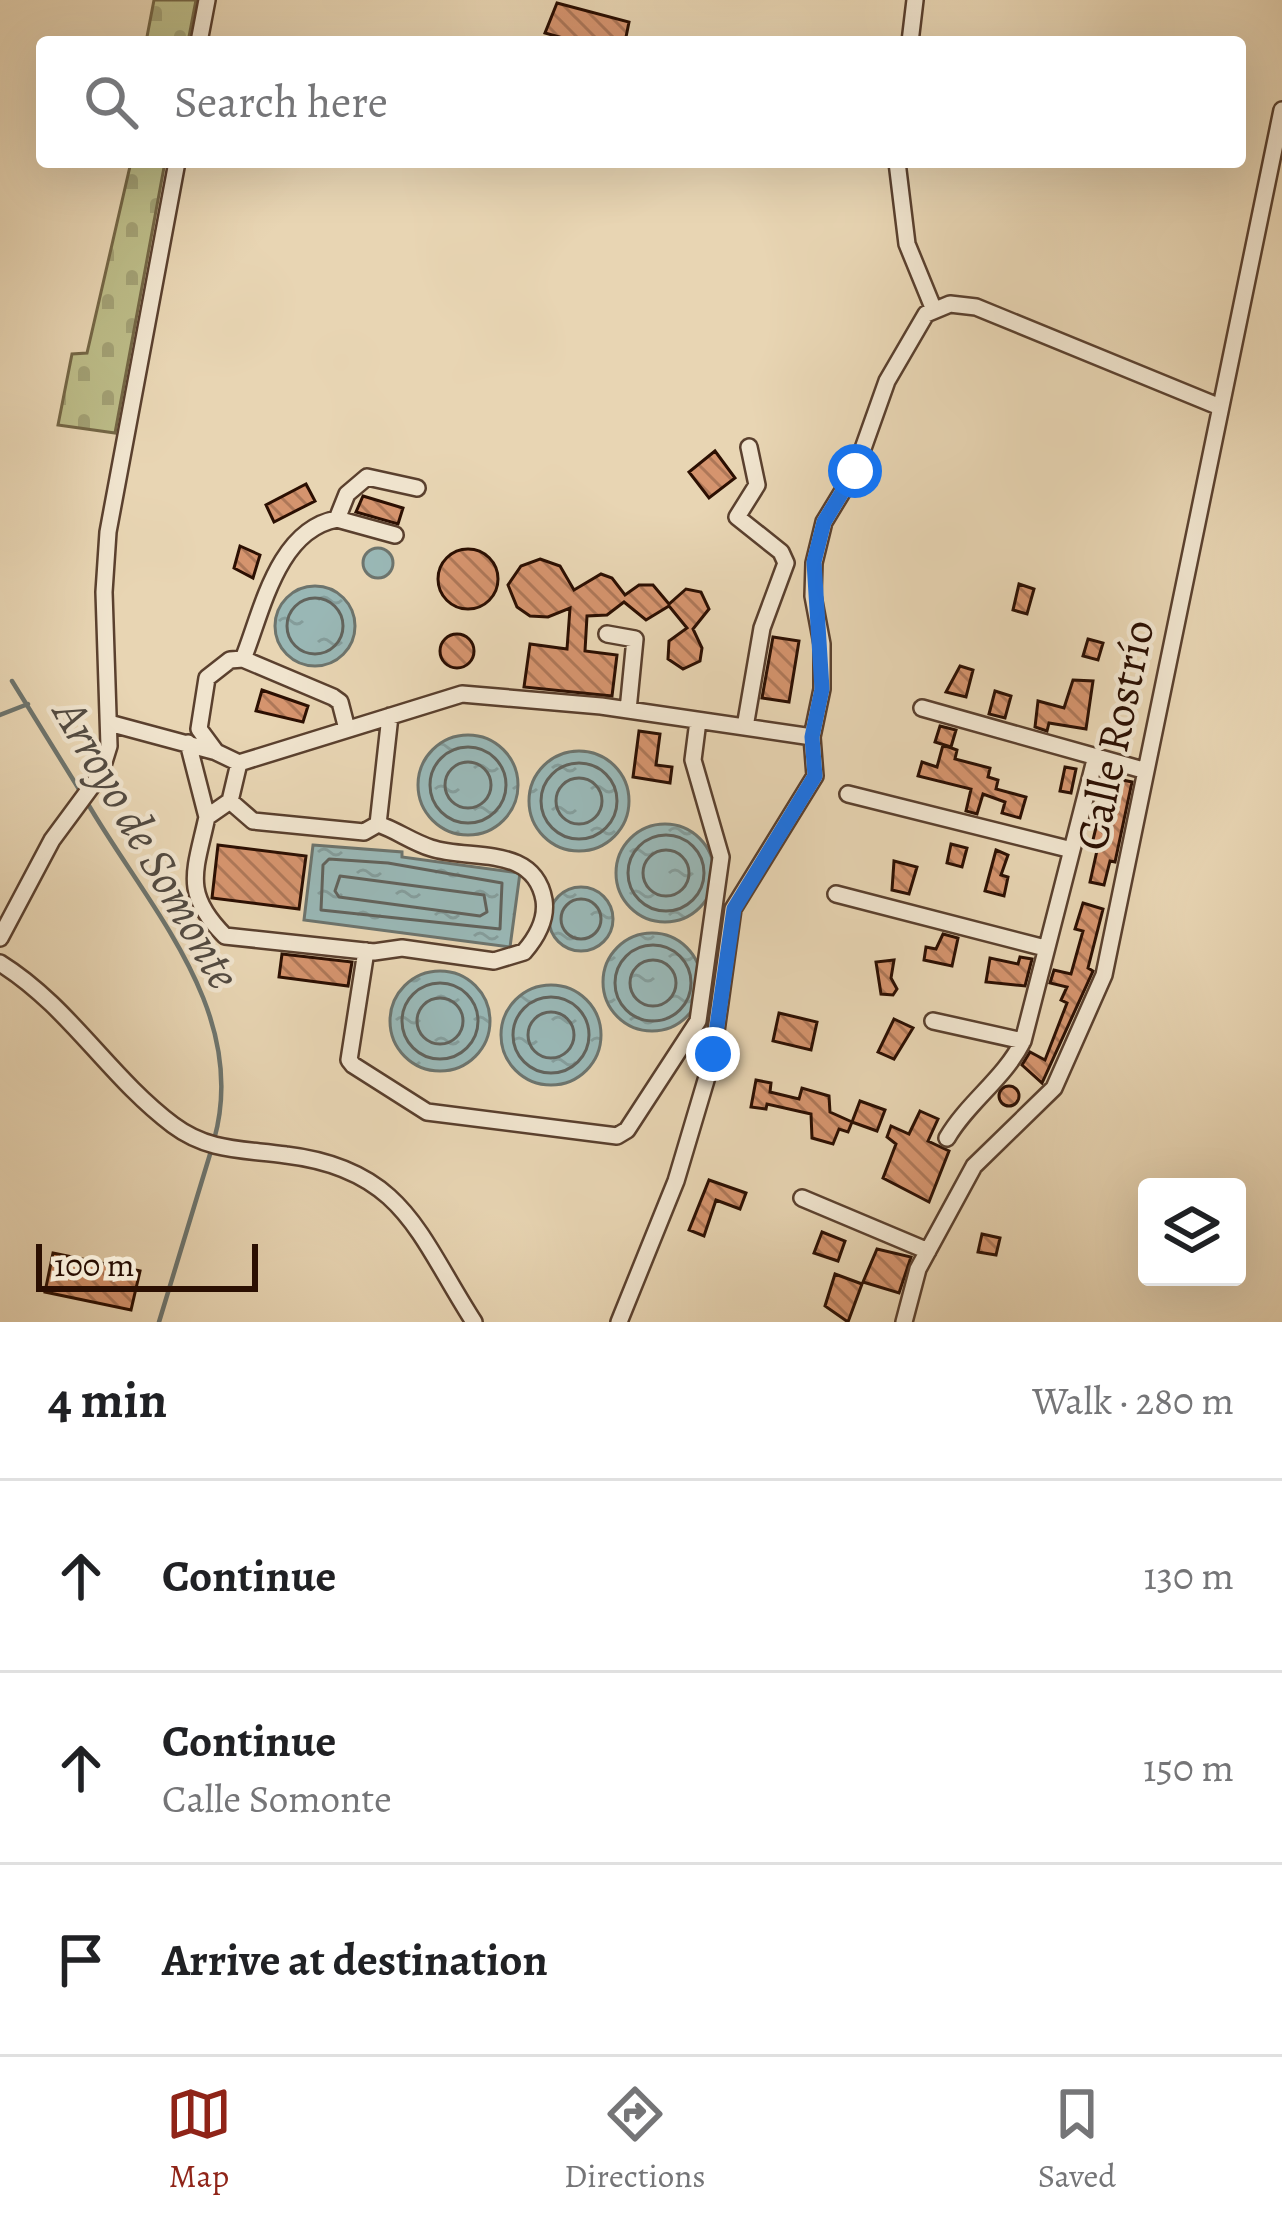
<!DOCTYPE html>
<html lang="en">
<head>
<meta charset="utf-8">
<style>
  body { margin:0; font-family:Alegreya,serif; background:#f2f2f2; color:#202124 }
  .controls { position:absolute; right:36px; bottom:36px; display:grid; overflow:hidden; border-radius:12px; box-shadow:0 12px 48px #0002 }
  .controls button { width:108px; height:108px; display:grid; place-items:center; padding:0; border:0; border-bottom:3px solid #e0e0e0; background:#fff; color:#202124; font:60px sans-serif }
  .scale { position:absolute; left:36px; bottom:30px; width:222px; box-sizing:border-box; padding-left:12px; border:6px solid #2b0f02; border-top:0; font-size:33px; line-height:42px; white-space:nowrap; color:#2b0f02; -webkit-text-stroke:9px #f0e4ce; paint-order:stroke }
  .stop { position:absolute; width:36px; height:36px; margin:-27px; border:9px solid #1a73e8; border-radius:50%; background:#fff }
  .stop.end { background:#1a73e8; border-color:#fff; box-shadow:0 3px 12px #0008 }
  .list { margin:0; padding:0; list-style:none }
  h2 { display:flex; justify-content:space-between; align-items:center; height:156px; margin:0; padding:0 48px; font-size:51px }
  h2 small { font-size:39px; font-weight:400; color:#757577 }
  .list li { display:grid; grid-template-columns:78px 1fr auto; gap:36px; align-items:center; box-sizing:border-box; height:192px; padding:0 48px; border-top:3px solid #e0e0e0 }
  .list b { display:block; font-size:45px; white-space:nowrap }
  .list p { margin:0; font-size:39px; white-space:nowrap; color:#757577 }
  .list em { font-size:39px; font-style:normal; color:#757577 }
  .icon { flex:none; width:66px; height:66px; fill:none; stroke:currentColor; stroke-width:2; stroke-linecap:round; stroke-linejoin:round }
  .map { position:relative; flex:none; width:1282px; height:1322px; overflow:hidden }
  .search { position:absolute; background:#fff; box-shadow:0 12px 48px #0002; left:36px; right:36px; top:36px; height:132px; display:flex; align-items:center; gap:30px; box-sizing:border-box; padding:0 42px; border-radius:12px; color:#757577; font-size:45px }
  .sheet { height:732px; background:#fff }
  nav { display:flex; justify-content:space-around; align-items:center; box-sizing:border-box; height:168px; border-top:3px solid #e0e0e0; background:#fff; font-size:33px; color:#757577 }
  nav a { display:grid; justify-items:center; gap:6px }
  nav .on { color:#8f2418 }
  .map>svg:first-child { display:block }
</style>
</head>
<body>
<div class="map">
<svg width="1282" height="1322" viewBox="0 0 1282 1322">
  <defs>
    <pattern id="cemetery-stones" width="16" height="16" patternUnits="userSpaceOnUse" patternTransform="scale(3)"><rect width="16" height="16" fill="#bcbc88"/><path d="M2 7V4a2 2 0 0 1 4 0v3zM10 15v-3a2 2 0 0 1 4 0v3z" fill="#a2a074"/></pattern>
    <pattern id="water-ripples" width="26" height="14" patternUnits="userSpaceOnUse" patternTransform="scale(3)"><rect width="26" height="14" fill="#99b7b5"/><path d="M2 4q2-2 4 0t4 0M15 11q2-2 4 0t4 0" fill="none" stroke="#849c9a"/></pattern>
    <pattern id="building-back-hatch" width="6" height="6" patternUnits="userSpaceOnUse" patternTransform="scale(3)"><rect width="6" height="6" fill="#d5946e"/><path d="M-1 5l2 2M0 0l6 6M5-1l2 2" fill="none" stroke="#ad7758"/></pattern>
  </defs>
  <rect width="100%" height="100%" fill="#e8d5b3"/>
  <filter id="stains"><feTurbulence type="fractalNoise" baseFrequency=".00167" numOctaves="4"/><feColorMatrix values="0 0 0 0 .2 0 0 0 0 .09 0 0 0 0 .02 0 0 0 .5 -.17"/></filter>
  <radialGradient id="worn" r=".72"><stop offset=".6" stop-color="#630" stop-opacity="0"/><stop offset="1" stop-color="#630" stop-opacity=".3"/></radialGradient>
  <path fill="url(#cemetery-stones)" stroke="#746645" stroke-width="3" d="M154,0H196L188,42H146Z
    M131,162H165L115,433L58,425L72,354L87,353Z"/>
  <path fill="url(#water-ripples)" stroke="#6d746d" stroke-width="3" d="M363 563a15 15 0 1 1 30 0a15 15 0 1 1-30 0Z
    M275 626a40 40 0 1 1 80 0a40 40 0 1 1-80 0Z
    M418 785a50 50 0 1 1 100 0a50 50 0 1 1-100 0Z
    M529 801a50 50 0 1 1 100 0a50 50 0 1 1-100 0Z
    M616 873a49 49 0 1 1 98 0a49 49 0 1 1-98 0Z
    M313,845L402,852V857L520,873L510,947L304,920Z
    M549 919a32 32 0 1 1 64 0a32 32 0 1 1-64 0Z
    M603 982a49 49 0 1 1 98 0a49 49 0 1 1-98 0Z
    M390 1021a50 50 0 1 1 100 0a50 50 0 1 1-100 0Z
    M501 1035a50 50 0 1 1 100 0a50 50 0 1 1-100 0Z"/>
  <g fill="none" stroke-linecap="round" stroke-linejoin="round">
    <path stroke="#62635c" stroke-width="3" d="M287 626a28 28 0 1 1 56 0a28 28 0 1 1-56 0Z
      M430 785a38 38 0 1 1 76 0a38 38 0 1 1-76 0Z
      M445 785a23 23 0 1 1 46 0a23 23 0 1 1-46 0Z
      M541 801a38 38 0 1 1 76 0a38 38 0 1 1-76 0Z
      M556 801a23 23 0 1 1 46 0a23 23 0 1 1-46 0Z
      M628 873a38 38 0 1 1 76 0a38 38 0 1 1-76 0Z
      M643 873a23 23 0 1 1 46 0a23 23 0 1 1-46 0Z
      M329,859L388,863L502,883L500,929L321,910L323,865Z
      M340,876L484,895L487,912L480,916L339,897L335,891Z
      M561 919a20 20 0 1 1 40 0a20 20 0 1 1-40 0Z
      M615 983a38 38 0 1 1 76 0a38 38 0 1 1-76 0Z
      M630 983a23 23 0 1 1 46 0a23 23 0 1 1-46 0Z
      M402 1021a38 38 0 1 1 76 0a38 38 0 1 1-76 0Z
      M513 1035a38 38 0 1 1 76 0a38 38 0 1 1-76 0Z
      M417 1021a23 23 0 1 1 46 0a23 23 0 1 1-46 0Z
      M528 1035a23 23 0 1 1 46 0a23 23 0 1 1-46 0Z"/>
    <path stroke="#6d746d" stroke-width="4.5" d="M12,681L82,794
      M0,715L28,704
      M88,804C148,907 250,1012 214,1140
      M159,1322L211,1151"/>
  </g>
  <path fill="url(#building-back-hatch)" stroke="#2b0f02" stroke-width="3" d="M557,3L629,22L625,42H577L545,33Z
    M715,451L735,478L709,498L689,472Z
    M306,484L315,501L274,522L266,505Z
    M363,496L403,508L398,524L356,512Z
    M240,546L260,555L253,578L234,568Z
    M438 579a30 30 0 1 1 60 0a30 30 0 1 1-60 0Z
    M540,559L560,566L574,590L601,574L612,578L625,595L639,585H653L669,604L686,589L701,592L709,609L693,629L702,648L700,661L683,669L668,659L669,641L687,628L669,606L646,620L624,602L607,615L587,616L585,651L617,655L612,696L524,687L530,644L567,649L570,608L548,617L530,616L517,607L508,585L521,566Z
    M1019,584L1034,589L1027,614L1013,610Z
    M440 651a17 17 0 1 1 34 0a17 17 0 1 1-34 0Z
    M773,637L799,641L789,702L762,698Z
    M1088,639L1103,643L1098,660L1083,656Z
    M960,666L973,670L966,697L946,692Z
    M1073,680L1093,681L1086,729L1049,723L1047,731L1035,727L1038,701L1064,708Z
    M262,690L308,706L303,722L256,711Z
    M995,691L1011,696L1005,718L989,714Z
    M940,726L956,730L951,747L935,742Z
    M639,731L660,734L656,765L672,767L670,783L633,777Z
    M943,745L957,750L955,759L990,768L988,777L998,780L996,789L1026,797L1020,818L1002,813L1005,802L983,794L977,814L966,811L971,789L918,776L922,762L937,767Z
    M1065,767L1076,769L1071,793L1060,791Z
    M1118,779L1132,782L1115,862L1110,861L1104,885L1090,882L1098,846L1092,844L1101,807L1112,809Z
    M951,844L967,848L962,867L947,863Z
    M218,845L306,856L299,909L212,898Z
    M996,850L1008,855L1001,875L1008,877L1004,896L985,891Z
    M894,861L917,867L909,894L892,890Z
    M1083,903L1103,909L1088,968L1093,971L1042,1083L1022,1065L1030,1052L1045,1060L1067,1003L1061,1000L1067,987L1050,983L1054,970L1071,974L1083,931L1075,929Z
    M943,934L958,938L952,966L924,960L926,947L936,949Z
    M282,954L352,962L348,986L279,977Z
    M1020,957L1032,959L1025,986L986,982L990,958L1018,964Z
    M894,960L891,978L897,989L893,995L881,994L876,962Z
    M779,1013L817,1022L811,1050L773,1041Z
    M894,1019L913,1028L894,1059L878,1052Z
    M756,1080L771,1083L770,1092L799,1099L802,1088L829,1096L830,1112L852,1122L848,1132L839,1129L833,1144L812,1138L811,1114L767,1104L766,1109L751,1107Z
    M999 1096a10 10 0 1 1 20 0a10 10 0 1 1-20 0Z
    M860,1101L885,1110L877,1131L852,1122Z
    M920,1111L938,1119L928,1141L949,1151L929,1202L883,1178L896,1144L887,1137L891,1126L909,1134Z
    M709,1180L746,1193L740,1209L716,1200L704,1236L689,1230Z
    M822,1232L845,1241L838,1261L814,1253Z
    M982,1234L1000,1238L996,1255L978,1252Z
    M877,1249L911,1257L899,1293L863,1282Z
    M53,1253L140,1271L131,1310L45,1292Z
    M835,1274L862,1284L848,1322L825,1306Z"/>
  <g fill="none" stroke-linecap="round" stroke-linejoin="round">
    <defs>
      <path id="minor" d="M199,42L207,0
        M910,42L915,0
        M897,162L907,244L934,310
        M337,519L347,494L367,477L417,488
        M607,634L635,639L628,710
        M243,659C262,612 277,530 337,519L395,535
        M922,708L1143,770
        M109,723L213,751
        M745,727L762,628L786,563L781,552L737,517L757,485L749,447
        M188,743L207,817
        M239,763L216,752L199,729L207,678L230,660L243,659L333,697L340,702L347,729
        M848,794L1068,849
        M230,801L207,817C195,872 182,893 225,936L374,952L402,948L494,961L524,952C537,937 547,920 544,900C534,844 470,861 431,848C412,842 396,830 378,824L364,832L253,821L230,801L239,763L462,694L601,706L812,737
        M378,824L390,716
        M836,894L1045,948
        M0,938L52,840L100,775L109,746L104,592L108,532L177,162
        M366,951L349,1060L353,1065L427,1112L617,1136L627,1130L698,1021L721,857L693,760L698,721
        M0,963C69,1006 109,1077 173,1125C209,1152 244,1149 286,1155C404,1169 419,1237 474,1322
        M933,1021L1023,1041
        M947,1138C968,1102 1004,1079 1023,1041L1096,756
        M802,1198L928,1251
        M619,1322L676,1181L712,1060L733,909L815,776L812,737L822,689V644L813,596L814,563L824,522L855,471L887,381L926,314L950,304L976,307L1220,407
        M904,1322L918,1269L974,1166L1054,1088L1104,975L1282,110"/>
    </defs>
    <use href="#minor" stroke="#5a402e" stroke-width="20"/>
    <use href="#minor" stroke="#f0e4ce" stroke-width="15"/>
  </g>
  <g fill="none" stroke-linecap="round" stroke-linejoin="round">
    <path stroke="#1a73e8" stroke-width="15" d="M713,1054L734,909L815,776L812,737L822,689L814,562L824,522L855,471"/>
  </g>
  <g text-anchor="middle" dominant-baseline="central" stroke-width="9" stroke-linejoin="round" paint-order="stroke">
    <g font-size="45" fill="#2b0f02" stroke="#f0e4ce">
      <text transform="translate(1115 735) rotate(-78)">Calle Rostrío</text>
    </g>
    <g font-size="48" font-style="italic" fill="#524a41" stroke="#f0e4ce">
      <text transform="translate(147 844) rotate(60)">Arroyo de Somonte</text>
    </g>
  </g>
  <rect width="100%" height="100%" filter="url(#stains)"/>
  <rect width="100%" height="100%" fill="url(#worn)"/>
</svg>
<div class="controls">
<button><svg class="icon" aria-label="layers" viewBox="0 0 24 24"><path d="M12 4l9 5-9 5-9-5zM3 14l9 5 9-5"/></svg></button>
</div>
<div class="scale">100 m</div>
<div class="stop" style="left:855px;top:471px"></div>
<div class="stop end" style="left:713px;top:1054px"></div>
<div class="search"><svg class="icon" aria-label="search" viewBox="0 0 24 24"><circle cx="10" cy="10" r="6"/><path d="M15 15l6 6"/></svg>Search here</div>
</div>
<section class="sheet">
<h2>4 min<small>Walk · 280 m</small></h2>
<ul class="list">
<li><svg class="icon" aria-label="ahead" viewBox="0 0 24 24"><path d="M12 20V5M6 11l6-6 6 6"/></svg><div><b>Continue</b></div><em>130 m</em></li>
<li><svg class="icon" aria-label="ahead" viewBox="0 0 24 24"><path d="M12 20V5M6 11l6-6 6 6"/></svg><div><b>Continue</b><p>Calle Somonte</p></div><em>150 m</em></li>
<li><svg class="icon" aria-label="arrive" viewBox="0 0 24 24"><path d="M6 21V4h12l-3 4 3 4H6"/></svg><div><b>Arrive at destination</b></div></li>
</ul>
</section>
<nav>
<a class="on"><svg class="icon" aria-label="map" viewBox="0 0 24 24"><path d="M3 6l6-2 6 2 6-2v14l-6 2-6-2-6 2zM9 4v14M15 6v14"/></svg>Map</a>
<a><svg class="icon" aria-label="directions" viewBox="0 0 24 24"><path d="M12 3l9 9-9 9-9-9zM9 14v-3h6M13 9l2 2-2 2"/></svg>Directions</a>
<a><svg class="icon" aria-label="saved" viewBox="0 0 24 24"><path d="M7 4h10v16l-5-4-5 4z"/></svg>Saved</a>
</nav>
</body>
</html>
